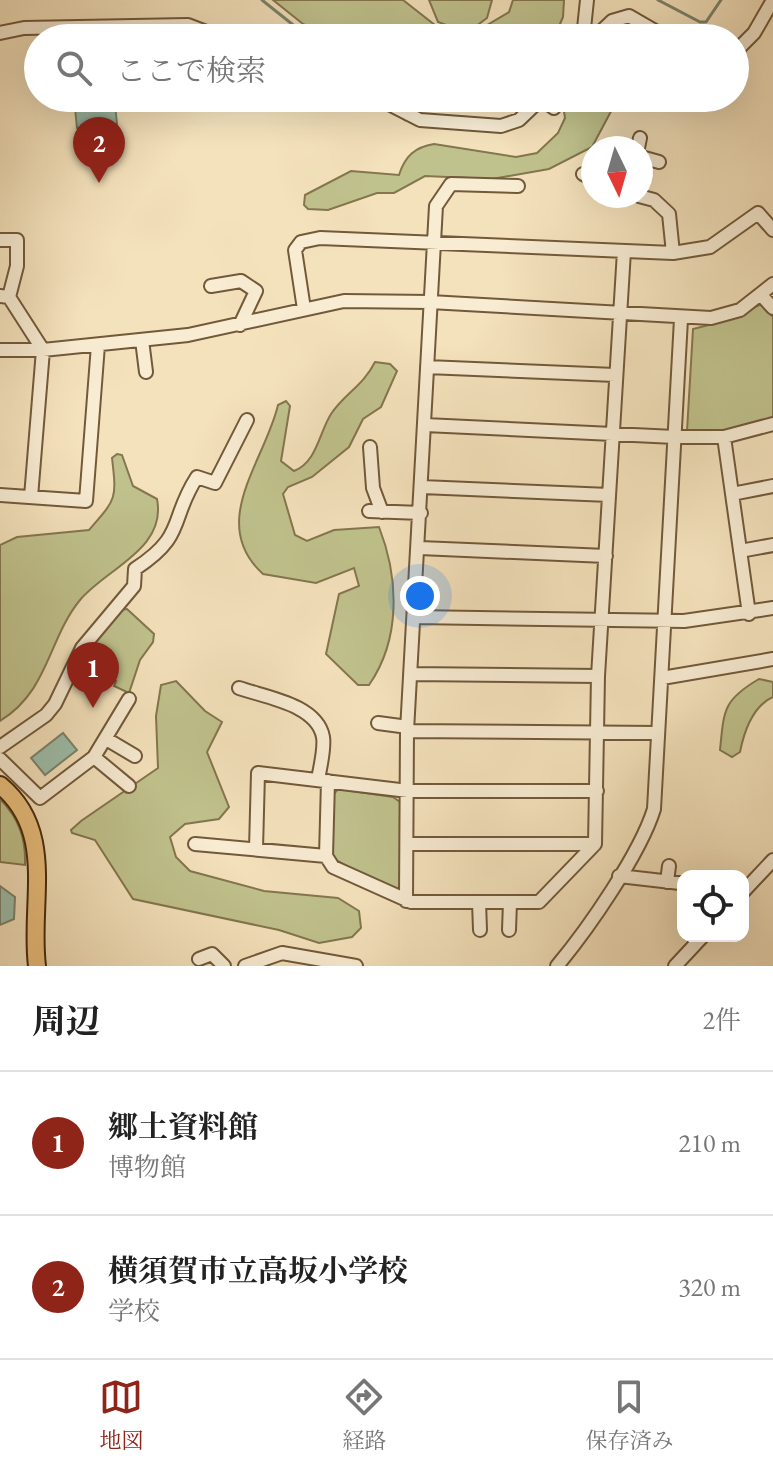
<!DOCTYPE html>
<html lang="ja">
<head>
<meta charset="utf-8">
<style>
  body { margin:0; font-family:"EB Garamond","Noto Serif JP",serif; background:#f2f2f2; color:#222 }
  .controls { position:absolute; right:24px; bottom:24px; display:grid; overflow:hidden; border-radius:16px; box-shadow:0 8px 32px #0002 }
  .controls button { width:72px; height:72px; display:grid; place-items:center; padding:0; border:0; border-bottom:2px solid #e0e0e0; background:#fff; color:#222; font:40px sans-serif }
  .compass { position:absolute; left:581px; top:136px; width:72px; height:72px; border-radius:50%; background:#fff; box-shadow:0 8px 32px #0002; rotate:175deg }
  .you { position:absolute; left:420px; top:596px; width:28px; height:28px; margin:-20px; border:6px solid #fff; border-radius:50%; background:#1a73e8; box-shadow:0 0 0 12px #1a73e833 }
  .badge { display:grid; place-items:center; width:52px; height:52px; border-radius:50%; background:#8f2418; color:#fff; font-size:26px; font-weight:700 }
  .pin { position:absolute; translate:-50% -66px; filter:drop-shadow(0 2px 4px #0008) }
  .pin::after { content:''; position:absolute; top:42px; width:28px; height:24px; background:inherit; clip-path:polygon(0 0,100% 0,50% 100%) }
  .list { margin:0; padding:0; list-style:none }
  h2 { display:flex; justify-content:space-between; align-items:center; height:104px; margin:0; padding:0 32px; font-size:34px }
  h2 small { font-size:26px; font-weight:400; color:#767676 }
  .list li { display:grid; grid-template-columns:52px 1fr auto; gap:24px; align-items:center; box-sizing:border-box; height:144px; padding:0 32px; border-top:2px solid #e0e0e0 }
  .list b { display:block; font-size:30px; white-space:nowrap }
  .list p { margin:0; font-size:26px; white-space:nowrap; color:#767676 }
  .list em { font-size:26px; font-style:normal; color:#767676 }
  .icon { flex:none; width:44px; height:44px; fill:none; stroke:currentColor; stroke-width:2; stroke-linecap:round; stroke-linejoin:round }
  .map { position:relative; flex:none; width:773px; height:966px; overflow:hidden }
  .search { position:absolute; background:#fff; box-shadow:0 8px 32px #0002; left:24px; right:24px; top:24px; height:88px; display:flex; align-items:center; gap:20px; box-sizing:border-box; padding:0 28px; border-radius:44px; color:#767676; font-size:30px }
  .sheet { height:392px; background:#fff }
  nav { display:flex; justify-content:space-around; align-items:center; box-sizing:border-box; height:112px; border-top:2px solid #e0e0e0; background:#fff; font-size:22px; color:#767676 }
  nav a { display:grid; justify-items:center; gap:4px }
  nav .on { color:#8f2418 }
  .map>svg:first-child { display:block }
</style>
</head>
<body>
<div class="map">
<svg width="773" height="966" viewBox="0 0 773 966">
  <rect width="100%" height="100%" fill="#f4e2bc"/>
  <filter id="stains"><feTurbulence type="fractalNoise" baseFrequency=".0025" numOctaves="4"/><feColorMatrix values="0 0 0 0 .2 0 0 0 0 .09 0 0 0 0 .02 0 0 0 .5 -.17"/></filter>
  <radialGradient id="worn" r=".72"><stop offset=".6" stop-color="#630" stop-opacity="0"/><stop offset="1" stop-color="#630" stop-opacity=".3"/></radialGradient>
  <path fill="#c0c28d" stroke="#84764e" stroke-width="2" d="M273,0H403L440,29L460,30L438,22L429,0H492L487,18L471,30L477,31L509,12L513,0H564L563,17L554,38H330L303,24Z
    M562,98H582L586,103L616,98V102L592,147L549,169L492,179L425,176L394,193H377L328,210L308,209L304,205L305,195L351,171L399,175C405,156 415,147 434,144L516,157L537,153L558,133L565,118Z
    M761,304L773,317V419L722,431H687L693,329L732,319Z
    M375,362L390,364L397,371L381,407L363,419L349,447L312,477L288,487L283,494L295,535L307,541L334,530L379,527C399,578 401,639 369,685H358L326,654L339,594L359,586L354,568L316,583L263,574C207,523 265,461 278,405L286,401L290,406L281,461L294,471C317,462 319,433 331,414C344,394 363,386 375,362Z
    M117,454L122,455L133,486L157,499C167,549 107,568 80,600C48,639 49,691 0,721V545L17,537L89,530C116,499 117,500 112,458Z
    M127,609L154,634L153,642L140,660L129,693L114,686L116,681L80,662L120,610Z
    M759,679L773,682V697C753,706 744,732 740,752L732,757L720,750C724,710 723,700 759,679Z
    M176,681L205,711L222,722L207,752L229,807L219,819L185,824L170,837L176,857L190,871L264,891L338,898L359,911L361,928L352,937L319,943L279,930L133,899L95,840L72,833L71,830L81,821L158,768L156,716L161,685Z
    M338,789L393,797L400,802V887L392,891L332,858L333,795Z
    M0,799C19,818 26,839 25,865L0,862Z"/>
  <path fill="#9dbfab" stroke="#7b846d" stroke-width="2" d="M115,104L117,124L77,128L75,108Z
    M63,733L77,750L45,775L31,758Z
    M0,886L15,897L14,919L0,925Z"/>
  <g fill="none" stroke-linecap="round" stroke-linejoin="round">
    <path stroke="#7b846d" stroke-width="3" d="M262,0L302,32L321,38
      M658,0L700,22H706L721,0
      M743,902L755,887"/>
    <defs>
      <path id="minor" d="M0,33L24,28L188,25L222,38
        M583,38L587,0
        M594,38L612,21L629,16L667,38
        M735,52L754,33L773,0
        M377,98L420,120L501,126L519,120L542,98
        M550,105L554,108
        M408,114L418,98
        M638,148L640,138
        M641,157L659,162
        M583,174L593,179
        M639,196L654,200L669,214L673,253
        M1,240H17V266L9,297
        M211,286L241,281L256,291L240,325
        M761,295L773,308
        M0,296L9,297L43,350L31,497
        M304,309L295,250L301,242L320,238L673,253L710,247L758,213L773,230
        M142,340L146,372
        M0,350H43L188,335L344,301L430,302L711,318L740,310L773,284
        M427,367L615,375
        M425,425L675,437H724L773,424
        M724,437L749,614
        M370,447L373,488L382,512
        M422,487L609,495
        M732,494L773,486
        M0,495L86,501L98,345
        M369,511L421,513
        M420,548L606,556
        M740,551L773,545
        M415,617L684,621L773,608
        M410,674L598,676
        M662,678L773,659
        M239,688C264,697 317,704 323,737C325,749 320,767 318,780
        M378,723L408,727
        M407,731L658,733
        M108,740L135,756
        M0,747L46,715L55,704L82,648L134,586L135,569C187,535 169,520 197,477L215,483L247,420
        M94,757L129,786
        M0,759L40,798L94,757L129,699
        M195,844L326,856L333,867L411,902H539L595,844L598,676L624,251
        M408,844H595
        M256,849L258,773L408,791H597
        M326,856L328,781
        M619,876L680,883
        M667,882L669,866
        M743,892L773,860
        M406,901L407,731L436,206L451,184L518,186
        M479,902L480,930
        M509,930L510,902
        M199,959L212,954L224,966
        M245,966L282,953L356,966
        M557,966C588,929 640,854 654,809L681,319
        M675,966L703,936"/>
      <path id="major" d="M0,785C57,832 29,902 37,966"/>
    </defs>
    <use href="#minor" stroke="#72593a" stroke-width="16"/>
    <use href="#major" stroke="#472b0f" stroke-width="20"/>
    <use href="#minor" stroke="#f8ecd3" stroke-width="12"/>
    <use href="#major" stroke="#eac17e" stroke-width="16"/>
  </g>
  <rect width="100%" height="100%" filter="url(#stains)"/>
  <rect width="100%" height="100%" fill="url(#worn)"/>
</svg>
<div class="controls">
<button><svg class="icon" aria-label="locate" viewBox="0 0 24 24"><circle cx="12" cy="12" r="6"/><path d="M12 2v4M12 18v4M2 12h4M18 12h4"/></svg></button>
</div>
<svg class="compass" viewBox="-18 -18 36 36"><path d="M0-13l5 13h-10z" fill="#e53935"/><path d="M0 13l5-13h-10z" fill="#767676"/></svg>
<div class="you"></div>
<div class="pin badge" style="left:93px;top:708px">1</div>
<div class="pin badge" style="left:99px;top:183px">2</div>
<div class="search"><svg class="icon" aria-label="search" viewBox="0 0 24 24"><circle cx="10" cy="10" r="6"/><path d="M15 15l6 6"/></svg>ここで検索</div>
</div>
<section class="sheet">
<h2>周辺<small>2件</small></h2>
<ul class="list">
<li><span class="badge">1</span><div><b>郷土資料館</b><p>博物館</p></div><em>210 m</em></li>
<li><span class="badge">2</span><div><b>横須賀市立高坂小学校</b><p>学校</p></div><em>320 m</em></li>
</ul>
</section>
<nav>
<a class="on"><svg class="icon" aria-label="map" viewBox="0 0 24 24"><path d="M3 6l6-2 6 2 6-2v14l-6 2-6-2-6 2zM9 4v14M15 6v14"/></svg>地図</a>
<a><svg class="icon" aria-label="directions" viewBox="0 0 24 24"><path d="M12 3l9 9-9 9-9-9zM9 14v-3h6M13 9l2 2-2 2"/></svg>経路</a>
<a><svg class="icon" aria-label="saved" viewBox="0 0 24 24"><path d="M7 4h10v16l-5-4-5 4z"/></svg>保存済み</a>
</nav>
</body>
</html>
